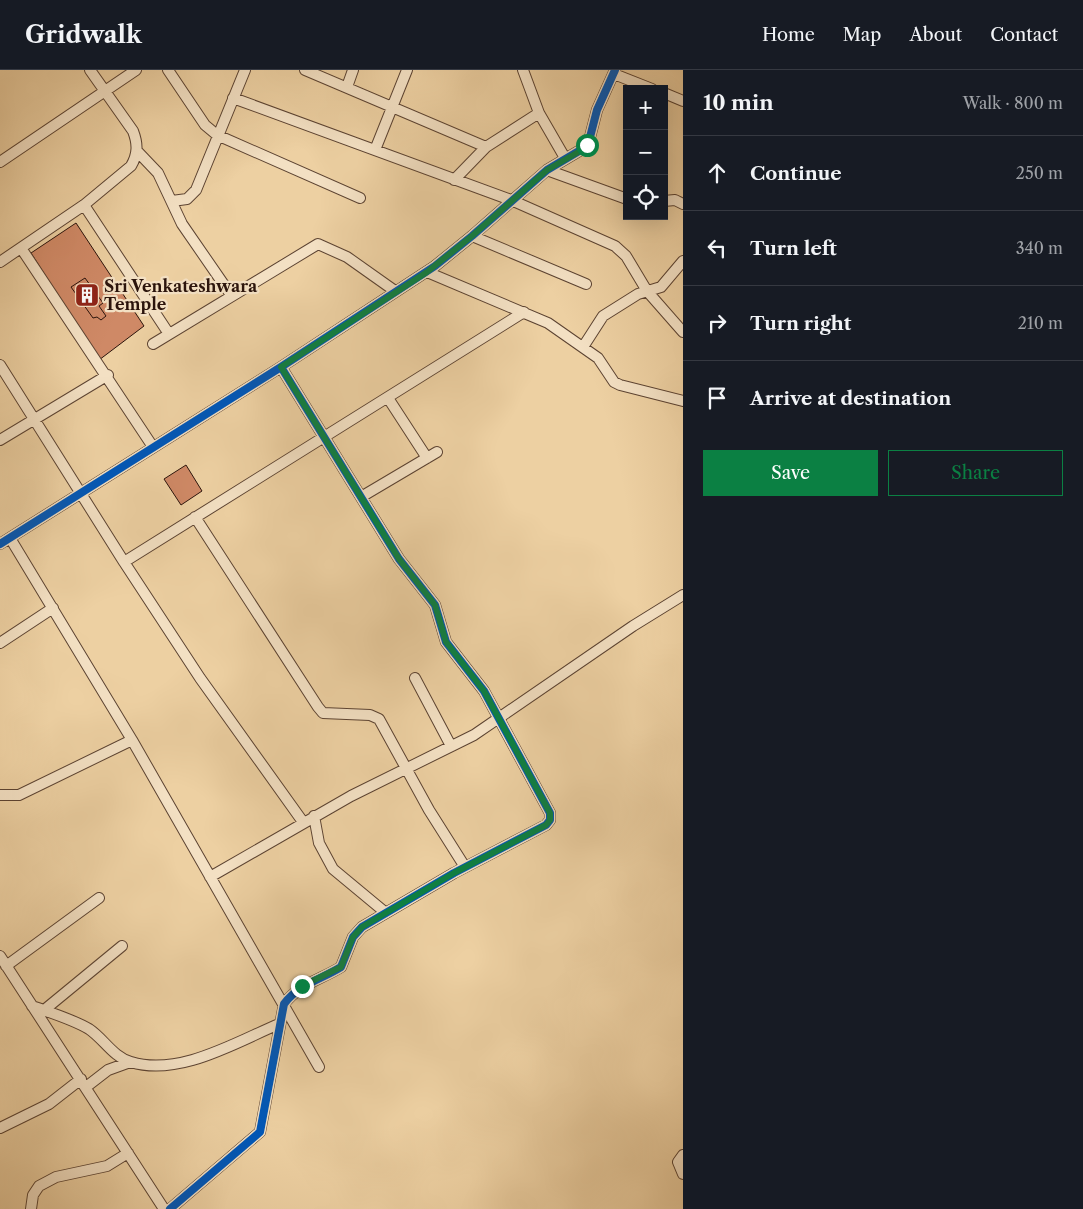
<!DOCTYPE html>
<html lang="en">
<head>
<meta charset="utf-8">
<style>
  body { margin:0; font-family:"Libre Caslon Text",serif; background:#242831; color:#f1f3f6 }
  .controls { position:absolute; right:15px; top:15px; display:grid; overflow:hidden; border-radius:0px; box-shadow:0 5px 20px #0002 }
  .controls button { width:45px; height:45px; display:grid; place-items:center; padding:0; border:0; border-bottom:1px solid #363941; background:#171b24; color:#f1f3f6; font:25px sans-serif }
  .stop { position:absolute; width:15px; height:15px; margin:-11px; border:4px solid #0b8043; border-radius:50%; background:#fff }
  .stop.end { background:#0b8043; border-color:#fff; box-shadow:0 1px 5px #0008 }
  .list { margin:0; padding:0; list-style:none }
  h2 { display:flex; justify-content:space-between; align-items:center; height:65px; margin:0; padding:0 20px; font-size:21px }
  h2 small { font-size:16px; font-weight:400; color:#9ea1a6 }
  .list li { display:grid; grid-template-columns:32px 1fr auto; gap:15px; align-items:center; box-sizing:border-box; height:75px; padding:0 20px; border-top:1px solid #363941 }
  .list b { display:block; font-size:19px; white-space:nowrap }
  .list em { font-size:16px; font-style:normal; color:#9ea1a6 }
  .actions { display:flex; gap:10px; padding:15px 20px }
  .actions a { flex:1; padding:11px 0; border:1px solid #0b8043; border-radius:0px; text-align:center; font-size:18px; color:#0b8043 }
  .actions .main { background:#0b8043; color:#fff }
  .icon { flex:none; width:28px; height:28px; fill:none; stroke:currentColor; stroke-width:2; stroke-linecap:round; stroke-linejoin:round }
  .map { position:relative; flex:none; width:683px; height:1139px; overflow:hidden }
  header { display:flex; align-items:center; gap:30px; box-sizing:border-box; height:70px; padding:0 25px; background:#171b24; border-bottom:1px solid #363941 }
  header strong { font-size:24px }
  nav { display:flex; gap:28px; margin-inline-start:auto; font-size:18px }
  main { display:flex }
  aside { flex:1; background:#171b24 }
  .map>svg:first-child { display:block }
</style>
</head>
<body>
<header>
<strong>Gridwalk</strong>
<nav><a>Home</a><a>Map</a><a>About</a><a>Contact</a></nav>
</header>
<main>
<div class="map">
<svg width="683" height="1139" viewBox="0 0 683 1139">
  <rect width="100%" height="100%" fill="#edd0a2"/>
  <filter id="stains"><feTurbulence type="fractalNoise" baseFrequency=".004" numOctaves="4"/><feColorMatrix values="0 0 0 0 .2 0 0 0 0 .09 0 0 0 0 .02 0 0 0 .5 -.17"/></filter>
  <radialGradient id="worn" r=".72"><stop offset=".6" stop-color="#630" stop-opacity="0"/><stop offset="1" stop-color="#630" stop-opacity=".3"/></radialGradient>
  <path fill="#cf8966" stroke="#2b140c" d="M76,153L144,256L99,290L31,183Z
    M85,208L103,233L99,236L106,246L101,250L97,247L93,248L71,217Z
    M186,395L202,421L181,435L164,409Z"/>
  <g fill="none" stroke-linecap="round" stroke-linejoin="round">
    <defs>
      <path id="street" d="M168,0L205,55L217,65L360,128
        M305,0L486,77
        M523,0L539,43L565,88
        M614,4L652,19
        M347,17L353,0
        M664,23L683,31
        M233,28L511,130L615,176L626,186L647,221L683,262
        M375,80L407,0
        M137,81L158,103L182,154L231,225
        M0,92L136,0
        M547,100L627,129
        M454,110L486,77L539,43
        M172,131L187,129L196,120L245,0
        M664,131L675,130L683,134
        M84,135L169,264
        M472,166L586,214
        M21,178L153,377
        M0,192L84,135L131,96C138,84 138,74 133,61L90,0
        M427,202L548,253L598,288L614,312L620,315L683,331
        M153,274L318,174L347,187L395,221
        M583,277L603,246L638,224L661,217L683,191
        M0,295L124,492
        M388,328L427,388
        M0,370L108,305
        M361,427L437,382
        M195,447L318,637L323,643L370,645L379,649L429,740L465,797
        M10,468L132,670L319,997
        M0,474L281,297L435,196L472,166L547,100L584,78L589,71L597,40L615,0
        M0,573L53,538
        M415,608L451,676
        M0,725H19L132,670
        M314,746L319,773L333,799L386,843
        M303,752L200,608L124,492L524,242
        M210,807L351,726L474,665L633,556L683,525
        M0,886L164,1139
        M6,896L99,828
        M32,936C51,943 72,949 89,959C104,969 113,987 131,992C179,1007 236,972 279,954
        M43,941L122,876
        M86,1017L108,1000L130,992
        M0,1058L49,1034L81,1009
        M683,1085L678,1092L683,1104
        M31,1139L33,1125L39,1116L56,1107L107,1096L128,1083
        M170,1139L260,1062L284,934C299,914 320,910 341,897L353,867L362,857L454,803L546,755L550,750V743L484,621L446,572L435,535L399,489L281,297"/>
    </defs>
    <use href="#street" stroke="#5c4332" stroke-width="12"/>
    <use href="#street" stroke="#f3e0c3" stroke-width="10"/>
    <defs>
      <path id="cycleway" d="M0,474L281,297L435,196L472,166L547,100L584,78L589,71L597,40L615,0
        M170,1139L260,1062L284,934C299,914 320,910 341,897L353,867L362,857L454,803L546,755L550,750V743L484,621L446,572L435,535L399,489L281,297"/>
    </defs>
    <use href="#cycleway" stroke="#f3e0c3" stroke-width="11"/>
    <use href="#cycleway" stroke="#0057b8" stroke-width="8"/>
  </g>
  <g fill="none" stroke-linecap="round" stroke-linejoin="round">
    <path stroke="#0b8043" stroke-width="6" d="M302,916L341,897L353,867L362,857L454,803L546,755L550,750V743L484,621L446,572L435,535L399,489L281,297L427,202L472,166L547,100L580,81L587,75"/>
  </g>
  <defs>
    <symbol id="building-square" viewBox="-11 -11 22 22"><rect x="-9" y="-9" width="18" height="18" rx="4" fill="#8f2418" stroke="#f3e0c3"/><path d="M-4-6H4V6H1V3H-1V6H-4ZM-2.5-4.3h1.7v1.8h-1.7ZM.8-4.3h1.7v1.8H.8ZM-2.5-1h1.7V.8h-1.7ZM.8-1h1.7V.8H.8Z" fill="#fff"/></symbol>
  </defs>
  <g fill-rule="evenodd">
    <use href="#building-square" x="73" y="211" width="28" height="28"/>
  </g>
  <g text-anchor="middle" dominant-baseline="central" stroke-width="4.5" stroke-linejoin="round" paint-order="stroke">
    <g font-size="16" font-weight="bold" fill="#2b140c" stroke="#f3e0c3" text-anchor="start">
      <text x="104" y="216">Sri Venkateshwara<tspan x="104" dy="18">Temple</tspan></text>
    </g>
  </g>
  <rect width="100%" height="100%" filter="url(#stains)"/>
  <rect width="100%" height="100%" fill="url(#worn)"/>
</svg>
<div class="controls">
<button>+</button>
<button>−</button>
<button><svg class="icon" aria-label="locate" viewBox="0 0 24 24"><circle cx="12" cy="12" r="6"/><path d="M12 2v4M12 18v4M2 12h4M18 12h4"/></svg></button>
</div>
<div class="stop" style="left:587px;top:75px"></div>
<div class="stop end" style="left:302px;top:916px"></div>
</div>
<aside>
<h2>10 min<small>Walk · 800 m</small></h2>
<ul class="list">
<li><svg class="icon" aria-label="ahead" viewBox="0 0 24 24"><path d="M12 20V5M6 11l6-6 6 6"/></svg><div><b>Continue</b></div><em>250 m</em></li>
<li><svg class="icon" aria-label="left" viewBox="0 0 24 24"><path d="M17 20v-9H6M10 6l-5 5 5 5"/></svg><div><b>Turn left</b></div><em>340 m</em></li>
<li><svg class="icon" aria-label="right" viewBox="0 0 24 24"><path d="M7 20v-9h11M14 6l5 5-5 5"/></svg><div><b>Turn right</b></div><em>210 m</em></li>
<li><svg class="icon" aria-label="arrive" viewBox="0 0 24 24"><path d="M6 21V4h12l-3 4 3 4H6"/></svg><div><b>Arrive at destination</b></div></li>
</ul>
<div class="actions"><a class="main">Save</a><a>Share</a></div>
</aside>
</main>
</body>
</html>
